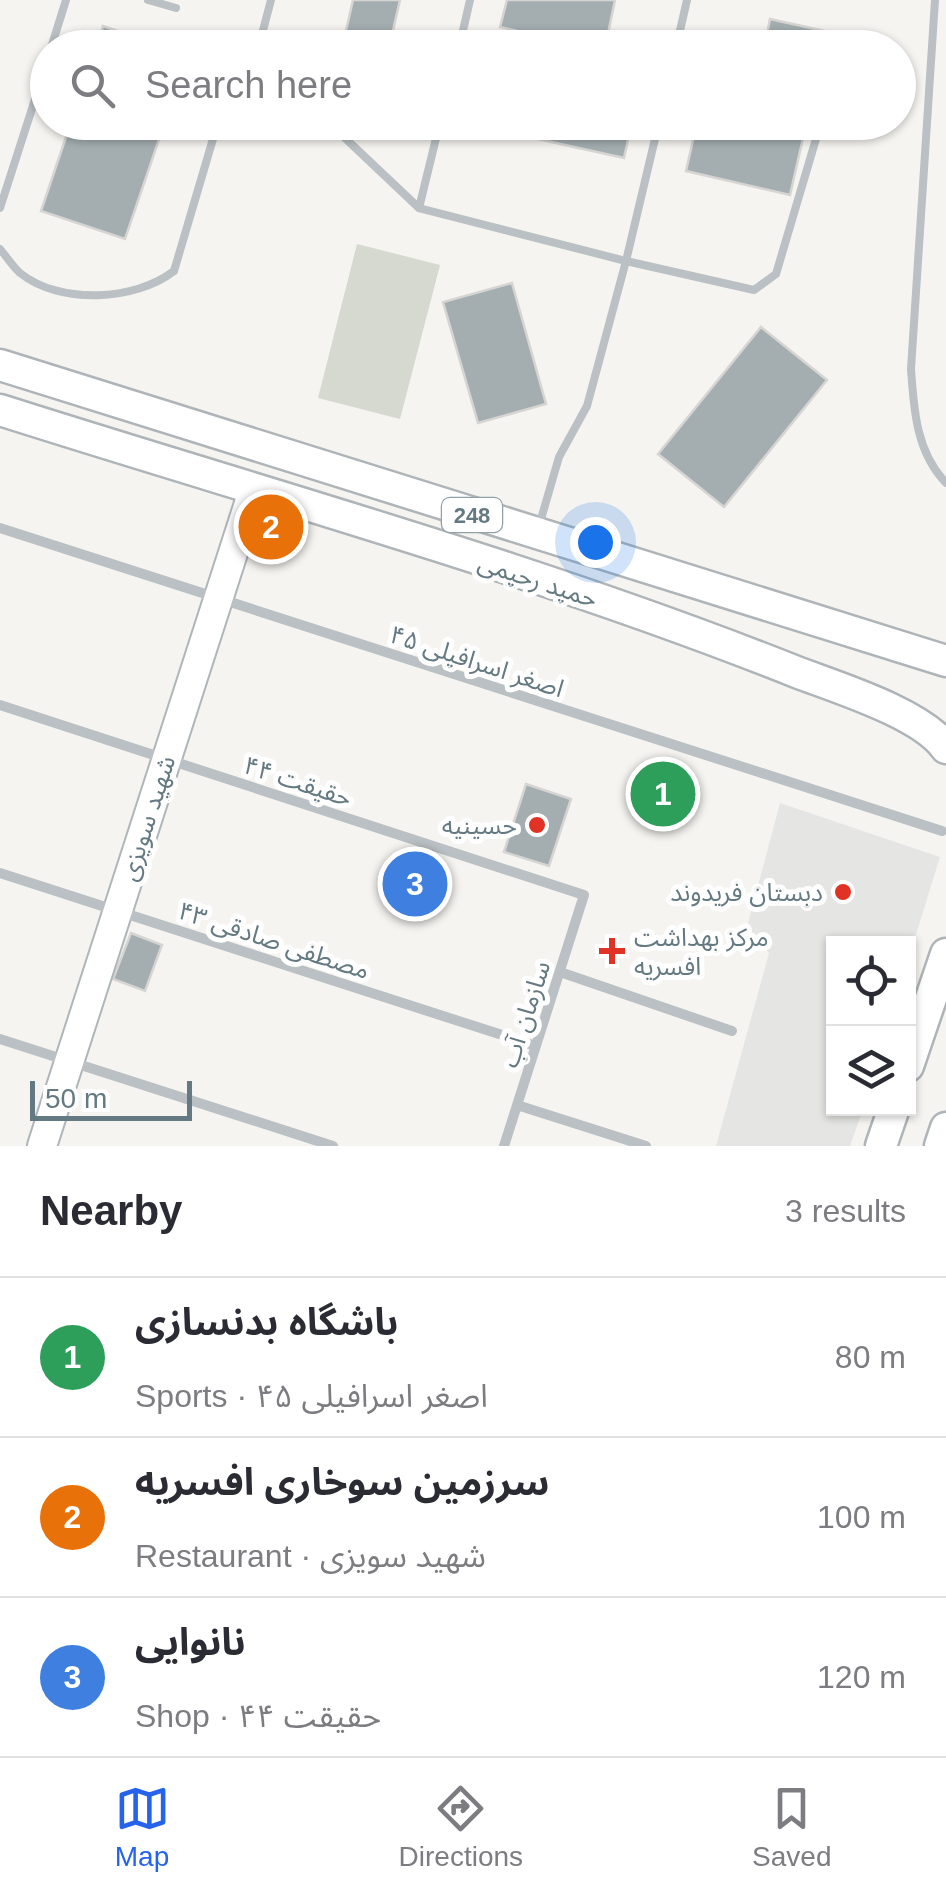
<!DOCTYPE html>
<html lang="en">
<head>
<meta charset="utf-8">
<style>
  body { margin:0; font-family:Helvetica,"Noto Sans Arabic",sans-serif; background:#f2f2f3; color:#2b2b33 }
  .controls { position:absolute; right:30px; bottom:30px; display:grid; overflow:hidden; border-radius:0px; box-shadow:0 2px 8px #0004 }
  .controls button { width:90px; height:90px; display:grid; place-items:center; padding:0; border:0; border-bottom:2px solid #e1e1e2; background:#fff; color:#2b2b33; font:50px sans-serif }
  .scale { position:absolute; left:30px; bottom:25px; width:162px; box-sizing:border-box; padding-left:10px; border:5px solid #647981; border-top:0; font-size:28px; line-height:35px; white-space:nowrap; color:#647981; -webkit-text-stroke:8px #fff; paint-order:stroke }
  .you { position:absolute; left:595px; top:542px; width:35px; height:35px; margin:-25px; border:8px solid #fff; border-radius:50%; background:#1a73e8; box-shadow:0 0 0 15px #1a73e833 }
  .badge { display:grid; place-items:center; width:65px; height:65px; border-radius:50%; background:#2563eb; color:#fff; font-size:32px; font-weight:700 }
  .pin { position:absolute; translate:-50% -50%; border:5px solid #fff; box-shadow:0 2px 10px #0006 }
  .list { margin:0; padding:0; list-style:none }
  h2 { display:flex; justify-content:space-between; align-items:center; height:130px; margin:0; padding:0 40px; font-size:42px }
  h2 small { font-size:32px; font-weight:400; color:#7c7c81 }
  .list li { display:grid; grid-template-columns:65px 1fr auto; gap:30px; align-items:center; box-sizing:border-box; height:160px; padding:0 40px; border-top:2px solid #e1e1e2 }
  .list b { display:block; font-size:38px; white-space:nowrap }
  .list p { margin:0; font-size:32px; white-space:nowrap; color:#7c7c81 }
  .list em { font-size:32px; font-style:normal; color:#7c7c81 }
  .icon { flex:none; width:55px; height:55px; fill:none; stroke:currentColor; stroke-width:2; stroke-linecap:round; stroke-linejoin:round }
  .map { position:relative; flex:none; width:946px; height:1146px; overflow:hidden }
  .search { position:absolute; background:#fff; box-shadow:0 2px 8px #0004; left:30px; right:30px; top:30px; height:110px; display:flex; align-items:center; gap:25px; box-sizing:border-box; padding:0 35px; border-radius:55px; color:#7c7c81; font-size:38px }
  .sheet { height:610px; background:#fff }
  nav { display:flex; justify-content:space-around; align-items:center; box-sizing:border-box; height:140px; border-top:2px solid #e1e1e2; background:#fff; font-size:28px; color:#7c7c81 }
  nav a { display:grid; justify-items:center; gap:5px }
  nav .on { color:#2563eb }
  .map>svg:first-child { display:block }
</style>
</head>
<body>
<div class="map">
<svg width="946" height="1146" viewBox="0 0 946 1146">
  <rect width="100%" height="100%" fill="#f5f4f0"/>
  <path fill="#e5e5e4" d="M780,803L940,857L909,957L908,944H834V1108L863,1109L850,1146H716L769,953L747,927Z"/>
  <path fill="#d5d9d0" d="M357,244L440,265L400,419L318,398Z"/>
  <path fill="#a4aeb1" stroke="#d6d5d3" stroke-width="2.5" d="M353,0H400L389,48H342Z
    M507,0H615L605,48H590L500,27Z
    M770,19L874,42L872,48H764Z
    M103,26L167,48H96Z
    M71,122H165L125,239L41,211Z
    M523,122H632L624,158L520,135Z
    M697,122L806,125L790,195L686,171Z
    M512,283L546,404L478,423L443,302Z
    M761,327L827,380L724,507L658,454Z
    M648,762L696,780L679,826L630,808Z
    M526,784L571,799L549,866L504,852Z
    M406,859L437,869L423,909L393,898Z
    M131,933L162,945L145,991L113,979Z"/>
  <g fill="none" stroke-linecap="round" stroke-linejoin="round">
    <defs>
      <path id="secondary" d="M42,1146L253,491"/>
      <path id="primary" d="M0,365L946,661
        M0,410C267,495 539,569 799,673C839,688 922,714 946,748
        M908,1066L946,954
        M881,1146L894,1108
        M940,1146L946,1128"/>
    </defs>
    <use href="#secondary" stroke="#afb6b9" stroke-width="32"/>
    <use href="#primary" stroke="#aeb4b7" stroke-width="35"/>
    <path stroke="#bac0c3" stroke-width="8" d="M148,0L176,8
      M935,0L911,369C914,410 916,452 946,483
      M51,48L66,0
      M265,48L261,38L271,0
      M459,48L470,0
      M676,48L687,0
      M328,122L419,208
      M440,122L419,208L626,261L754,290L776,274L821,122
      M0,208L48,59
      M0,249C6,256 13,267 20,273C60,305 135,301 174,271L218,122
      M539,526L559,457L587,406L626,261L659,122"/>
    <path stroke="#bac0c3" stroke-width="10" d="M0,528L942,831
      M0,705L584,895L504,1146
      M0,873L536,1046
      M560,972L732,1031
      M0,1039L333,1146
      M517,1105L646,1146"/>
    <use href="#secondary" stroke="#fff" stroke-width="28"/>
    <use href="#primary" stroke="#fff" stroke-width="30"/>
  </g>
  <g fill="#e03325" stroke="#fff" stroke-width="4">
    <circle cx="537" cy="825" r="10"/>
    <circle cx="843" cy="892" r="10"/>
    <path d="M607 936h10v10h10v10h-10v10h-10v-10h-10v-10h10z"/>
  </g>
  <g text-anchor="middle" dominant-baseline="central" stroke-width="10" stroke-linejoin="round" paint-order="stroke">
    <rect fill="#fff" stroke="#92a1a7" stroke-width="2.5" x="442" y="498" width="60" height="34" rx="8"/>
    <g font-size="22" font-weight="bold" fill="#647981">
      <text x="472" y="515">248</text>
    </g>
    <g font-size="25" fill="#647981" stroke="#fff">
      <text transform="translate(538 580) rotate(18)">حمید رحیمی</text>
      <text transform="translate(477 661) rotate(18)">اصغر اسرافیلی ۴۵</text>
      <text transform="translate(298 781) rotate(18)">حقیقت ۴۴</text>
      <text transform="translate(147 818) rotate(-72)">شهید سویزی</text>
      <text transform="translate(274 940) rotate(18)">مصطفی صادقی ۴۳</text>
      <text transform="translate(525 1014) rotate(-72)">سازمان آب</text>
    </g>
    <g font-size="25" fill="#647981" stroke="#fff" text-anchor="end">
      <text x="517" y="825">حسینیه</text>
      <text x="823" y="892">دبستان فریدوند</text>
      <text x="634" y="937" text-anchor="start">مرکز بهداشت<tspan x="634" dy="29">افسریه</tspan></text>
    </g>
  </g>
</svg>
<div class="controls">
<button><svg class="icon" aria-label="locate" viewBox="0 0 24 24"><circle cx="12" cy="12" r="6"/><path d="M12 2v4M12 18v4M2 12h4M18 12h4"/></svg></button>
<button><svg class="icon" aria-label="layers" viewBox="0 0 24 24"><path d="M12 4l9 5-9 5-9-5zM3 14l9 5 9-5"/></svg></button>
</div>
<div class="scale">50 m</div>
<div class="you"></div>
<div class="pin badge" style="left:663px;top:794px;background:#2e9e5b">1</div>
<div class="pin badge" style="left:271px;top:527px;background:#e8710a">2</div>
<div class="pin badge" style="left:415px;top:884px;background:#3f7fe0">3</div>
<div class="search"><svg class="icon" aria-label="search" viewBox="0 0 24 24"><circle cx="10" cy="10" r="6"/><path d="M15 15l6 6"/></svg>Search here</div>
</div>
<section class="sheet">
<h2>Nearby<small>3 results</small></h2>
<ul class="list">
<li><span class="badge" style="background:#2e9e5b">1</span><div><b>باشگاه بدنسازی</b><p>Sports · اصغر اسرافیلی ۴۵</p></div><em>80 m</em></li>
<li><span class="badge" style="background:#e8710a">2</span><div><b>سرزمین سوخاری افسریه</b><p>Restaurant · شهید سویزی</p></div><em>100 m</em></li>
<li><span class="badge" style="background:#3f7fe0">3</span><div><b>نانوایی</b><p>Shop · حقیقت ۴۴</p></div><em>120 m</em></li>
</ul>
</section>
<nav>
<a class="on"><svg class="icon" aria-label="map" viewBox="0 0 24 24"><path d="M3 6l6-2 6 2 6-2v14l-6 2-6-2-6 2zM9 4v14M15 6v14"/></svg>Map</a>
<a><svg class="icon" aria-label="directions" viewBox="0 0 24 24"><path d="M12 3l9 9-9 9-9-9zM9 14v-3h6M13 9l2 2-2 2"/></svg>Directions</a>
<a><svg class="icon" aria-label="saved" viewBox="0 0 24 24"><path d="M7 4h10v16l-5-4-5 4z"/></svg>Saved</a>
</nav>
</body>
</html>
